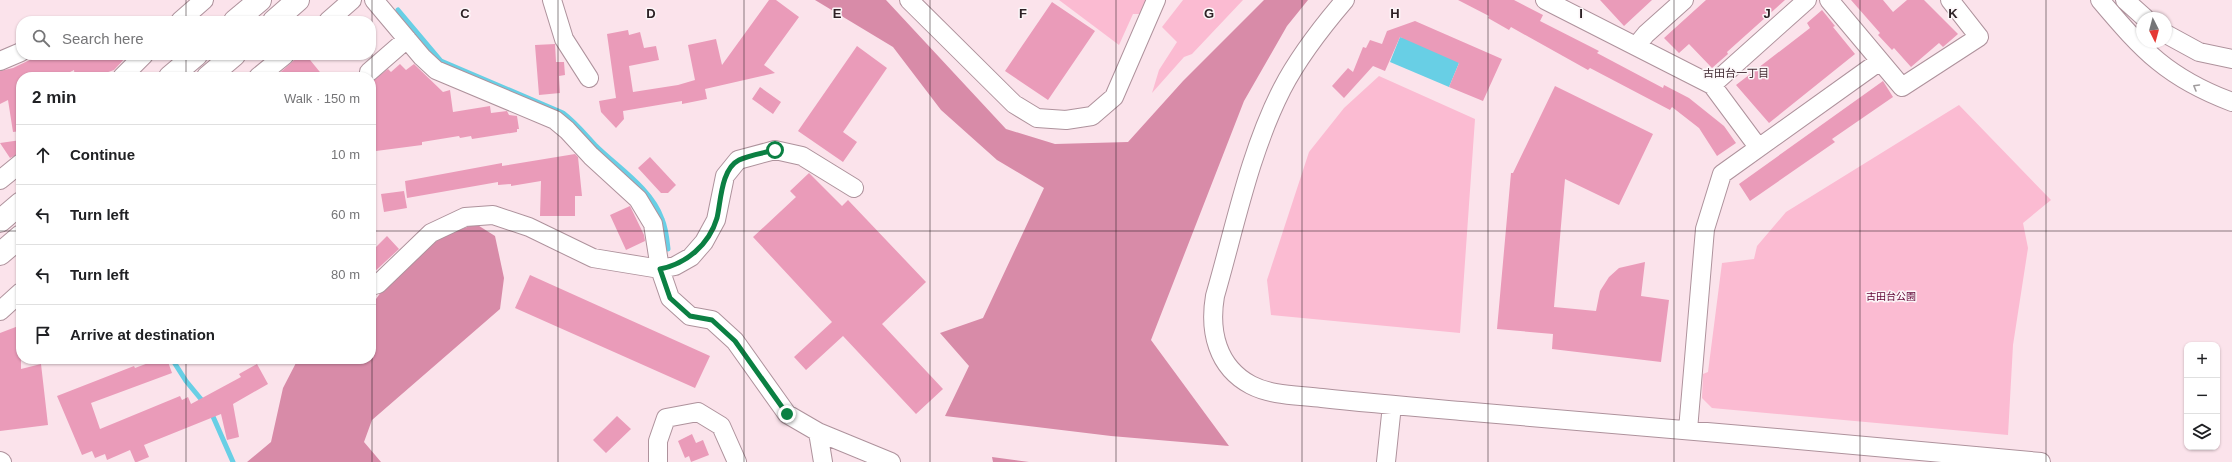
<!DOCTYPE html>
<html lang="en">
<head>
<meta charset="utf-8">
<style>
  body { margin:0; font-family:Helvetica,"Noto Sans JP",sans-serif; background:#f6f6f6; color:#202124 }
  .controls { position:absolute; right:12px; bottom:12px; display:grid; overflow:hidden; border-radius:8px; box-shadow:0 1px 3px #0004 }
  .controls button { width:36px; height:36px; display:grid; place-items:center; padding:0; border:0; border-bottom:1px solid #e0e0e0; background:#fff; color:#202124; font:20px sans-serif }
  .compass { position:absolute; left:2136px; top:12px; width:36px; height:36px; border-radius:50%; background:#fff; box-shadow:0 1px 3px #0004; rotate:174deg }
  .stop { position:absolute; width:12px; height:12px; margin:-9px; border:3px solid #0b8043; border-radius:50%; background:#fff }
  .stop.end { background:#0b8043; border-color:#fff; box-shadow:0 1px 4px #0008 }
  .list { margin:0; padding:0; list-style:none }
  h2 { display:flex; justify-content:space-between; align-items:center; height:52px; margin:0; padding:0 16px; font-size:17px }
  h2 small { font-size:13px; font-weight:400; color:#757577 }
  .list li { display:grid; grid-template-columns:26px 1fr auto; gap:12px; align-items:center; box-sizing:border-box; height:60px; padding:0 16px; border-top:1px solid #e0e0e0 }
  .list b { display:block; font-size:15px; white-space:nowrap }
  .list em { font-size:13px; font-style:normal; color:#757577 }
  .icon { flex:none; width:22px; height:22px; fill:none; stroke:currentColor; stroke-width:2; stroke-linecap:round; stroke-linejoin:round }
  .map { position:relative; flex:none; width:2232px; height:462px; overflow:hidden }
  .search { position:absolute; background:#fff; box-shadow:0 1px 3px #0004; left:16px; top:16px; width:360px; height:44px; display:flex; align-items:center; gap:10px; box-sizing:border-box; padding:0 14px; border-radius:16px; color:#757577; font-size:15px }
  .panel { position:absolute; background:#fff; box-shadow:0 1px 3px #0004; left:16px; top:72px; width:360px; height:292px; border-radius:16px }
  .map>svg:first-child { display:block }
</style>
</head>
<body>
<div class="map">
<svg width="2232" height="462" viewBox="0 0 2232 462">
  <rect width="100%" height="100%" fill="#fbe3eb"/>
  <path fill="#fbbbd2" d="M1059,0H1146L1140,14H1133L1119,45Z
    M1183,0H1243L1192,54L1184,57L1152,93L1159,70L1177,42L1162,27Z
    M1379,76L1475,119L1460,333L1271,315L1267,280L1309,152L1344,108Z
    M1959,105L2051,200L2023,223L2028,248L2013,345L2008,435L1712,408L1702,398L1703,374L1708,372L1722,263L1754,259L1757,246L1786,212Z"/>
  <path fill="#d88ba8" d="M815,0H886L1006,129L1055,144L1128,142L1183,81L1264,0H1308L1287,26L1244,101L1151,340L1229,446L1111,436L945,416L969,366L940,333L983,318L1044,188L997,160L941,110L893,47Z
    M476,224L495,236L504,278L500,309L372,420L364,442L381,462H247L271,442L283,388L298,359H371V306L381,292L441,236Z
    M992,457L1029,462H993Z"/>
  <path fill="#68cfe5" d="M1400,37L1464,51L1449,87L1390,62Z"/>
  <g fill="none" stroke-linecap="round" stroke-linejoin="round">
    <path stroke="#68cfe5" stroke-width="5" d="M398,10L441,61L563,113C575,122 584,133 595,145C617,167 651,188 662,219C666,228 667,239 668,249
      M172,359L186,381L205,404
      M211,412L233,462"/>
  </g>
  <path fill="#ea9bb9" d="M769,0H776L799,17L764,65L775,73L705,89L707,99L682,104V101L623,111L624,119L616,128L601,112L599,101L616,98L607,34L628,30L629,35L640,32L644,48L656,46L659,60L629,66L633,92L678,85L695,80L688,45L716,39L722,65Z
    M1458,0H1514L1543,15L1540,21L1599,51L1597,53L1663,88L1664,85L1689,98L1724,126L1736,143L1717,156L1699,128L1672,107L1670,110L1590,68L1588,70L1511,27L1509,30L1488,18L1489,16Z
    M1600,0H1652L1624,26Z
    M1706,0H1785L1727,52L1728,54L1712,68L1689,44L1679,53L1664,38Z
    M1851,0H1883L1893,12L1907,0H1924L1958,34L1943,47L1939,43L1911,67L1894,48L1892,50L1878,35L1880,33Z
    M1052,2L1095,31L1048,100L1005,71Z
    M1822,10L1835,26L1833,27L1855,54L1769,123L1736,85L1810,28L1807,23Z
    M1415,21L1502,59L1483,101L1449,87L1459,63L1400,37L1385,71L1373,66L1344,98L1332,86L1348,68L1353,72L1363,47L1366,48L1370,40L1382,44L1387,31Z
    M555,44L556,62H564L565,75L559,76L560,93L539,95L535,45Z
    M857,46L887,68L843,132L857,142L843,162L798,131Z
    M40,55H128L114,70L94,77H75L74,70L60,77H21V131L13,132L8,100L0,104V71L13,68Z
    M300,55H306L324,77H275Z
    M400,64L406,70L414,64L443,92L450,90L453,112L490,106L491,113L507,111L509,115L517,116L519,129H517V132L472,139L471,136L460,138L459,136L422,142V145L376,151L375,148H371V82L388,69L391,72Z
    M1883,81L1893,97L1832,139L1835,142L1750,201L1739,184Z
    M1555,86L1653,134L1619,205L1565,179L1554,307L1596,311L1600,291L1609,277L1619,268L1645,262L1641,296L1669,300L1661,362L1552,349L1553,334L1497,329L1511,173H1513Z
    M760,87L781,102L773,114L752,99Z
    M21,140V153L10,158L0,143Z
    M575,154L578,157L582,196H575V216H540L541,181L511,186V184L498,185V182L407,198L405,181L502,163V166Z
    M650,157L676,185L668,193H661L638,168Z
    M809,173L842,206L848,200L926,282L882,324L943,389L916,414L843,336L806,370L794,357L832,322L753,237L796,197L790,191Z
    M404,191L407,208L384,212L381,194Z
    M630,206L644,235L645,241L626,250L610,215Z
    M387,236L399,249L371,275V252Z
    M530,275L710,356L695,388L515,308Z
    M21,325V369L41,364L48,425L0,431V333Z
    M159,359H167L172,373L91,403L100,429L180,396L182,400L188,397L191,404L241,377L239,374L257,364L268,384L233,404L239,437L227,440L221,414L144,445L149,457L137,462H135L130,450L107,460L105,454L95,458L92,451L82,455L57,396L134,366L135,368Z
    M617,416L631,429L606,453L593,440Z
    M692,434L696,443L703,440L709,455L691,462L689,456L685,458L678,441Z"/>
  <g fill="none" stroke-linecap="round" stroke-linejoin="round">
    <defs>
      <path id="minor" d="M374,0L422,57L436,70L555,120L567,130L591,156L638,199L653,224L660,269L670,298L690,316L712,320L735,341L787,414L818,432L823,462
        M552,0L564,39L589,78
        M909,0L1014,104L1037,118L1066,120L1092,116L1114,97L1156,0
        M1345,0C1321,28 1299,56 1282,89C1249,154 1235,227 1215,296C1209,331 1217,367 1251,385C1272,396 1299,395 1322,398C1368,403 1415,407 1461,411C1654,427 1848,444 2041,462
        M1545,0L1712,85L1758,147
        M1829,0L1902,87L1979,37L1950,0
        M2100,0C2143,51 2168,78 2232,102
        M2125,0L2145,18
        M180,21L204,0
        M328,21L352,0
        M2166,34L2199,52L2232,59
        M1637,45L1646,34L1684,0
        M0,61L21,52
        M369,72L407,39
        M122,77L144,55
        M258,77L285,55
        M1712,85L1807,0
        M0,180L21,163
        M371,286L378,284L431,233L465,217L493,215L529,227L593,258L660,269L675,266L691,257L704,242L716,220L725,176L738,160L775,150L802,156L854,188
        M0,311L21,292
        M1688,430L1705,229L1722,174L1880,61
        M818,432L891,462
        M0,461L2,462
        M658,462V441L666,418L698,412L721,426L737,462
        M1386,462L1392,405"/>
      <path id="highway" d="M235,21L260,0
        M274,21L298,0
        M170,77L196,55
        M208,77L234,55
        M0,221L21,203
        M0,254L21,236"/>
    </defs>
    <use href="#minor" stroke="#ae929c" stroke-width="20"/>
    <use href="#highway" stroke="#ae929c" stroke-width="24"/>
    <use href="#minor" stroke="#fff" stroke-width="18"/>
    <use href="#highway" stroke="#fff" stroke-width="22"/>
  </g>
  <defs><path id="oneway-chevron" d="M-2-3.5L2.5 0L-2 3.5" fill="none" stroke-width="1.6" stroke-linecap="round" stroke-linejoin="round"/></defs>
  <use stroke="#a09c9d" href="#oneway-chevron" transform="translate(2196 87) rotate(-150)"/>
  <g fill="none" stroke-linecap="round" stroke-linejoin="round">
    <path stroke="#0b8043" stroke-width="5" d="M775,150C764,153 749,155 739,160C721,169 721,201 717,218C709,245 686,264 660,269L670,298L690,316L712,320L735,341L787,414"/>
  </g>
  <path fill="none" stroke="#2d2226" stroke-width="1" stroke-opacity="0.55" d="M186,0V21M372,0V462M558,0V462M744,0V462M930,0V462M1116,0V462M1302,0V462M1488,0V462M1674,0V462M1860,0V462M2046,0V462M186,55V77M0,231H21M371,231H2232M186,359V462"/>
  <g text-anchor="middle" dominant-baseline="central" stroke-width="3" stroke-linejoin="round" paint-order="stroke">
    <g font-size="10" fill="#5e0033" stroke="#fcf6f8">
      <text x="1891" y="296">古田台公園</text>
    </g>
    <g font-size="11" fill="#412a32" stroke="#fcf6f8">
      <text x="1736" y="73">古田台一丁目</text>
    </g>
  </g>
  <g font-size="13" text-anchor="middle" font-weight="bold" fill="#2d2226" stroke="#fcf6f8" stroke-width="3" stroke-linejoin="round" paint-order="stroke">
    <text x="465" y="18">C</text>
    <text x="651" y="18">D</text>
    <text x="837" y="18">E</text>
    <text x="1023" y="18">F</text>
    <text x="1209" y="18">G</text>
    <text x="1395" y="18">H</text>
    <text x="1581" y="18">I</text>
    <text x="1767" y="18">J</text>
    <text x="1953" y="18">K</text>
  </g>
</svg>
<div class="controls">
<button>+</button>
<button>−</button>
<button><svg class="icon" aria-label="layers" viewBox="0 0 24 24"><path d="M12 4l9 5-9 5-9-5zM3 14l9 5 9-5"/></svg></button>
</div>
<svg class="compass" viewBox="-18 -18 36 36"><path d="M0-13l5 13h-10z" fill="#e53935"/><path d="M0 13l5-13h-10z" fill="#757577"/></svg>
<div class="stop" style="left:775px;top:150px"></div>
<div class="stop end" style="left:787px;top:414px"></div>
<div class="search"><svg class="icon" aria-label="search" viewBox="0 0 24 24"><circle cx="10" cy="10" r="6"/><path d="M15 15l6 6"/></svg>Search here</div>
<section class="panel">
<h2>2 min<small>Walk · 150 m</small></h2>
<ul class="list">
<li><svg class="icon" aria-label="ahead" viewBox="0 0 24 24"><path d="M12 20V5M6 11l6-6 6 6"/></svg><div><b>Continue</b></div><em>10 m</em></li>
<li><svg class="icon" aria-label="left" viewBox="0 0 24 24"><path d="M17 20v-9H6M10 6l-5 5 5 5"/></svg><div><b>Turn left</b></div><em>60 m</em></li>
<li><svg class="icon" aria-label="left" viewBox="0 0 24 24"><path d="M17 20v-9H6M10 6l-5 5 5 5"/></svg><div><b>Turn left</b></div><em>80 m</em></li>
<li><svg class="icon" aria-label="arrive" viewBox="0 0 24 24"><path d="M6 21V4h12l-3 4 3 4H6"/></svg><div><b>Arrive at destination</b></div></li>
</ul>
</section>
</div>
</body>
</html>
